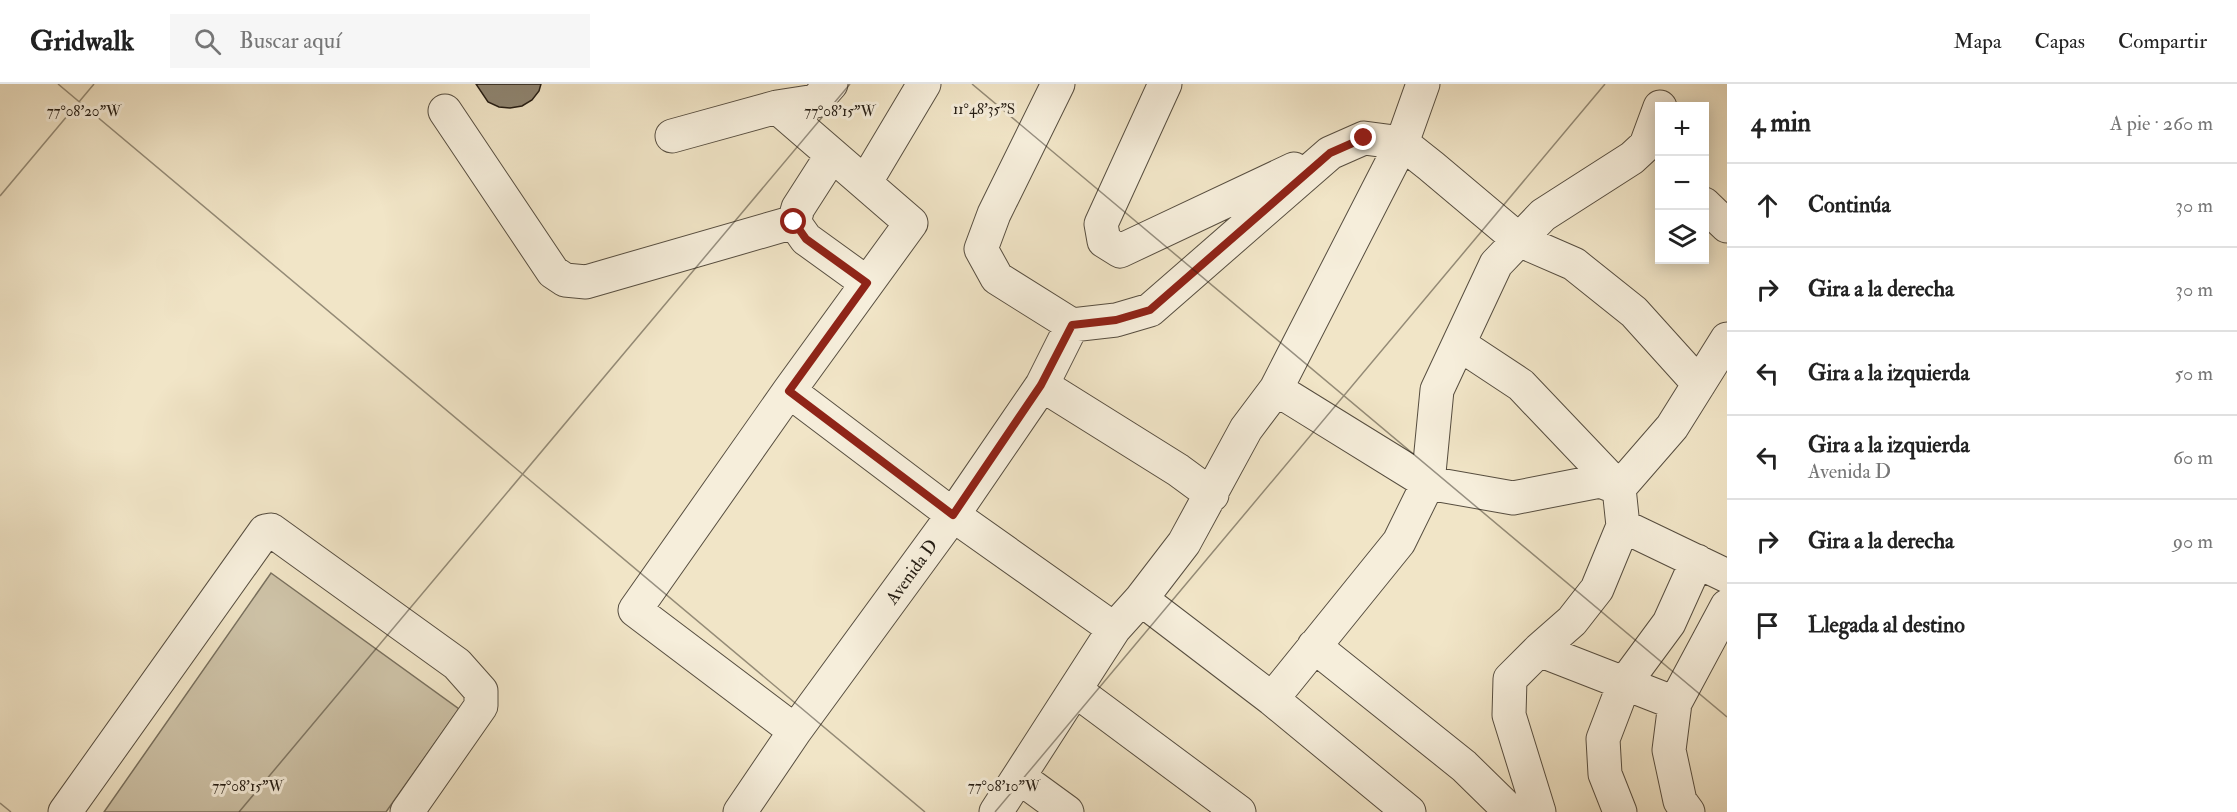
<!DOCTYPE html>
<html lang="es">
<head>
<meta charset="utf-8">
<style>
  body { margin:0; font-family:"IM FELL Double Pica",serif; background:#f6f6f6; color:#222 }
  .controls { position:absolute; right:18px; top:18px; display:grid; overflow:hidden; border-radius:0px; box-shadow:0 3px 15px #0003 }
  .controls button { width:54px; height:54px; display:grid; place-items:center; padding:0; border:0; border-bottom:2px solid #e0e0e0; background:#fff; color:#222; font:30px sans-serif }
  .stop { position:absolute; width:18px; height:18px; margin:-14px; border:4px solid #8f2418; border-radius:50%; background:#fff }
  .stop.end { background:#8f2418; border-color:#fff; box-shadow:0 2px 6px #0008 }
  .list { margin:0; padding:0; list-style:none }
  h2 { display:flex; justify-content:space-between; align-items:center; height:78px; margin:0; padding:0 24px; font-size:26px }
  h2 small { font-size:20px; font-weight:400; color:#767676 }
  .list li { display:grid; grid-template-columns:39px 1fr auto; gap:18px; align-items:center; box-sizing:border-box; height:84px; padding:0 24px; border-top:2px solid #e0e0e0 }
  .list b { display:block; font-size:22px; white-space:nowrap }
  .list p { margin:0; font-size:20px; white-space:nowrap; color:#767676 }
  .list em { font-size:20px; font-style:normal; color:#767676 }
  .icon { flex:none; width:33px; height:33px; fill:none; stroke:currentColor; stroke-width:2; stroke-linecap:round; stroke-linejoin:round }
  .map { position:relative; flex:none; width:1727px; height:728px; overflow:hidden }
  header { display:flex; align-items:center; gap:36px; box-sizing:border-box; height:84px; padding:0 30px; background:#fff; border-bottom:2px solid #e0e0e0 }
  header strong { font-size:28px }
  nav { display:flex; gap:33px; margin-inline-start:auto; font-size:21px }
  .search { width:420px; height:54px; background:#f6f6f6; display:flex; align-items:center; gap:15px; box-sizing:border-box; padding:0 21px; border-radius:0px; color:#767676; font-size:22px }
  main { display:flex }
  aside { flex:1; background:#fff }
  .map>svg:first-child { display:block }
</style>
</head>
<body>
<header>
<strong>Gridwalk</strong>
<div class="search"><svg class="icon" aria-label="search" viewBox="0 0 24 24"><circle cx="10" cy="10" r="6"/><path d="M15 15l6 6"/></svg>Buscar aquí</div>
<nav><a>Mapa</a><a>Capas</a><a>Compartir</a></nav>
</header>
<main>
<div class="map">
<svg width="1727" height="728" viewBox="0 0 1727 728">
  <rect width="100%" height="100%" fill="#f1e5c7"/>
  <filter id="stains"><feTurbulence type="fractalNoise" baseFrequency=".00333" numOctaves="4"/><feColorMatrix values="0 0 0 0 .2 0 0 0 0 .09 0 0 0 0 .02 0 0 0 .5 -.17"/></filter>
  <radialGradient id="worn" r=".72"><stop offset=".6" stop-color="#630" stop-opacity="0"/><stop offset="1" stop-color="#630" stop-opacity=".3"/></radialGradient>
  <path fill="#cec3a8" stroke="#79705e" stroke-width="1.5" d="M271,489L459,625L386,728H104Z"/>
  <path fill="#8f8571" stroke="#241c13" stroke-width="1.5" d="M476,0H541L539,7L532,16L522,22L510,24L499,23L488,18Z"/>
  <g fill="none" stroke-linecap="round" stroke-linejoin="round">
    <defs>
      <path id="minor" d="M1058,0L994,130L981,165L997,194L1072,241L1116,236L1150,226L1330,69L1364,54L1402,59L1431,82L1519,156L1574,180L1634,228L1699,300
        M1165,0L1101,140L1104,157L1120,167L1294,85
        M777,23L816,17L831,0
        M445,27L553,188L565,196L586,198L794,138
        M672,52L777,23L911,139L789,307L635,526L795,647
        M832,71L798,124L794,138L806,155L867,199
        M865,99L924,0
        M1704,120L1727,142
        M1459,260L1521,301L1619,404
        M1042,301L1178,386L1212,411
        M1276,305L1428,399L1513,414L1600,397L1619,404
        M789,307L953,431L1114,545
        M1623,442L1727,492
        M1141,515L1272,615L1409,728
        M1314,562L1464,682L1511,728
        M1539,566L1675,619L1727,522
        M1075,606L1239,728
        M1272,615L1399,458L1428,399L1437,306L1496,180L1543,131L1632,74L1646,61L1660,23
        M1675,619L1669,666L1680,717L1688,728
        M1019,693L1067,728
        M65,728L265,447L271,446L457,580L481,607V622L407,728
        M740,728L795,647L953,431L1042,301L1072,241
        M996,728L1114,545L1141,515L1184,459L1246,345L1276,305L1402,59L1423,0
        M1539,728L1509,631L1510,595L1539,566L1572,537L1597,505L1623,442L1619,404L1672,343L1727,255
        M1620,728L1605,690L1603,655L1624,600L1669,539L1697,477"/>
    </defs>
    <use href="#minor" stroke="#574e40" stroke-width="35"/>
    <use href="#minor" stroke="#f6eedb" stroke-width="33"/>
  </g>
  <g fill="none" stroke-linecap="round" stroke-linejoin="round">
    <path stroke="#8f2418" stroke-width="8" d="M794,138L806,155L867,199L789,307L953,431L1041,301L1072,241L1116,236L1150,226L1330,69L1364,54"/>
  </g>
  <path fill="none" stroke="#241c13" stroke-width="1.5" stroke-opacity="0.45" d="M58,0L925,728M972,0L1727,633M0,112L94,0M0,719L11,728M239,728L850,0M995,728L1605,0"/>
  <g text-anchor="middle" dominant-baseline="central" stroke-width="6" stroke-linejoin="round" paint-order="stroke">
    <g font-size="18" fill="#241c13" stroke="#f6eedb">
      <text transform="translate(912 488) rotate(-54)">Avenida D</text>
    </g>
  </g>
  <g font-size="15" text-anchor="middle" fill="#241c13" stroke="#f6eedb" stroke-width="6" stroke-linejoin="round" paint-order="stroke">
    <text x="984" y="30">11°48'35"S</text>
    <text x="84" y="32">77°08'20"W</text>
    <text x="840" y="32">77°08'15"W</text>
    <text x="248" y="707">77°08'15"W</text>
    <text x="1004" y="707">77°08'10"W</text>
  </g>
  <rect width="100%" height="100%" filter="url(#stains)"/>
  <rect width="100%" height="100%" fill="url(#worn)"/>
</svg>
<div class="controls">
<button>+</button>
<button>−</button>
<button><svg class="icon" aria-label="layers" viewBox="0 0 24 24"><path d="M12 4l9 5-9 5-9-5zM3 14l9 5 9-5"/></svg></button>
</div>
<div class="stop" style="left:794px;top:138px"></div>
<div class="stop end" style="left:1364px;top:54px"></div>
</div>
<aside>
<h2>4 min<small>A pie · 260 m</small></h2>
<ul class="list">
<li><svg class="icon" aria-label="ahead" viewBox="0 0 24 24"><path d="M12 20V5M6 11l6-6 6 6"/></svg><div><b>Continúa</b></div><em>30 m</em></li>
<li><svg class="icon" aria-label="right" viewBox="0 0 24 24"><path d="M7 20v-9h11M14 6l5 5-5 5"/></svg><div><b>Gira a la derecha</b></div><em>30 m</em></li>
<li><svg class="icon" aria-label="left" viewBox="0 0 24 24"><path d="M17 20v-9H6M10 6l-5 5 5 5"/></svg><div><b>Gira a la izquierda</b></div><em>50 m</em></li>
<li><svg class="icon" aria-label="left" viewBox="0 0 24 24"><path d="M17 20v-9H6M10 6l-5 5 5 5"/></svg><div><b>Gira a la izquierda</b><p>Avenida D</p></div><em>60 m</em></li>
<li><svg class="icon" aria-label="right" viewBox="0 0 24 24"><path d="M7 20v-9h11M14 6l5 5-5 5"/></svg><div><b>Gira a la derecha</b></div><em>90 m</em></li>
<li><svg class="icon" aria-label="arrive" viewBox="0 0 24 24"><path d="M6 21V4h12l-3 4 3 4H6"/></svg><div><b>Llegada al destino</b></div></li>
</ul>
</aside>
</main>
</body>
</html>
